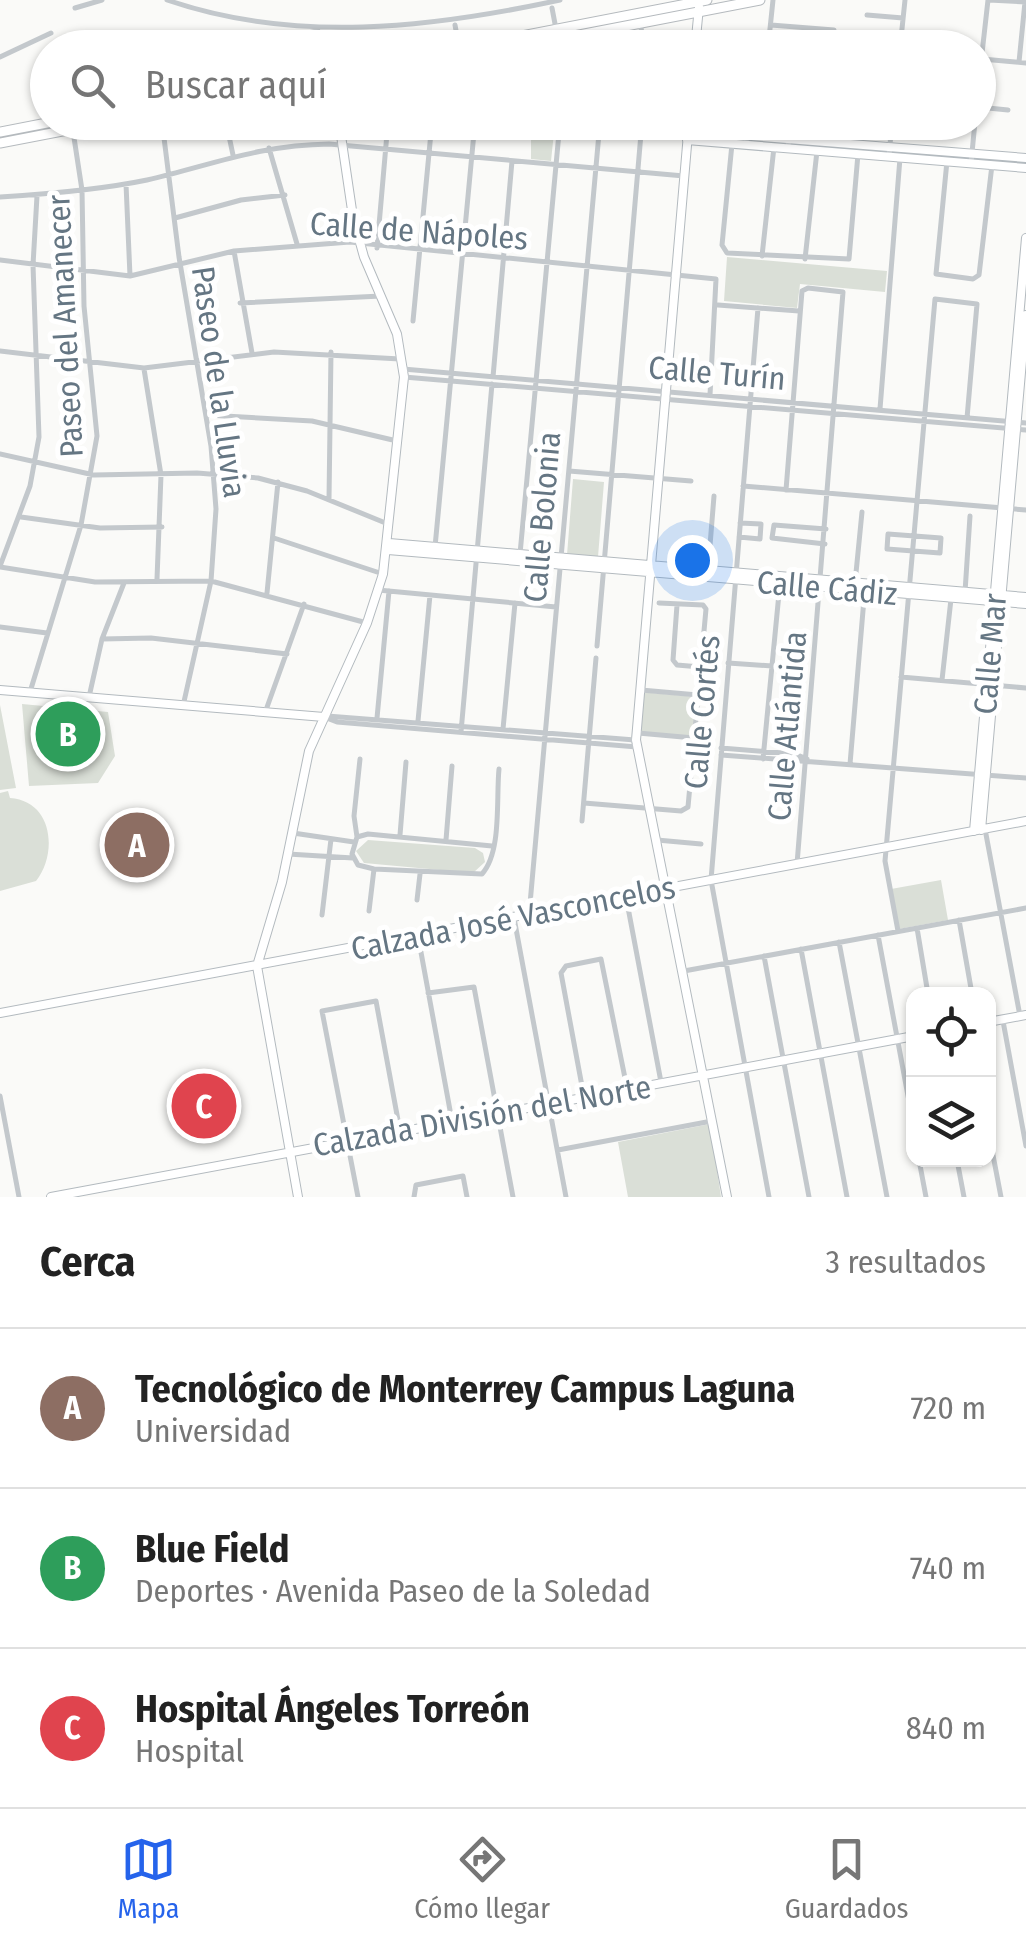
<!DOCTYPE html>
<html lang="es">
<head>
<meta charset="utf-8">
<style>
  body { margin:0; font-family:"Fira Sans Condensed",sans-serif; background:#f6f6f6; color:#222 }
  .controls { position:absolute; right:30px; bottom:30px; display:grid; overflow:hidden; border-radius:20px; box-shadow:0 2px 8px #0004 }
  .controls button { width:90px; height:90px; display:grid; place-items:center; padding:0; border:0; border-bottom:2px solid #e0e0e0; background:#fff; color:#222; font:50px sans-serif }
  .you { position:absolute; left:692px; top:560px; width:35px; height:35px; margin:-25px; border:8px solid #fff; border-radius:50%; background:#1a73e8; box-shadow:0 0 0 15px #1a73e833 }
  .badge { display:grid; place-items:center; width:65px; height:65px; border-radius:50%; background:#2563eb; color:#fff; font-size:32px; font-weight:700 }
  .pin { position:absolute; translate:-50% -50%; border:5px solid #fff; box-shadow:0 2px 10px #0006 }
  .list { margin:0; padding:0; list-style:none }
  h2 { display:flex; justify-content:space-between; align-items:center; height:130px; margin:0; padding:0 40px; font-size:42px }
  h2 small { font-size:32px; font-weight:400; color:#767676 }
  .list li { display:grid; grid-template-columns:65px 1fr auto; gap:30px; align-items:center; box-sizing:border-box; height:160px; padding:0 40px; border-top:2px solid #e0e0e0 }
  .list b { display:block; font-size:38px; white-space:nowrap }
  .list p { margin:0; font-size:32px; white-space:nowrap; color:#767676 }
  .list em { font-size:32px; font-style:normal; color:#767676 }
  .icon { flex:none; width:55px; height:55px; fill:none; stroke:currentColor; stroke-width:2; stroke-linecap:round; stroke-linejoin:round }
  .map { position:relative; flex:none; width:1026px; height:1197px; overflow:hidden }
  .search { position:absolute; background:#fff; box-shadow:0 2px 8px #0004; left:30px; right:30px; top:30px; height:110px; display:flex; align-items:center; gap:25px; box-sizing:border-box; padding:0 35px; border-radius:55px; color:#767676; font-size:38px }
  .sheet { height:610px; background:#fff }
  nav { display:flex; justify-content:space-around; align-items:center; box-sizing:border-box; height:140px; border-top:2px solid #e0e0e0; background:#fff; font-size:28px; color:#767676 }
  nav a { display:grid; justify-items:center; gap:5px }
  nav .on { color:#2563eb }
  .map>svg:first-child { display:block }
</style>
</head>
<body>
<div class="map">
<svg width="1026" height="1197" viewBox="0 0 1026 1197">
  <rect width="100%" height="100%" fill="#fafaf8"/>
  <path fill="#dadfd7" d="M503,123H555L551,161L531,159V125Z
    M727,257L887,271L885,292L800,284L797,308L724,301Z
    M573,479L604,482L598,557L567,555Z
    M641,692L697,697L693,737L638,732Z
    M22,704L108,712L115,756L98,783L29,786Z
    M0,705L16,788L0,790Z
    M8,791L10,798C53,801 58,853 36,881L0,891V793Z
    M368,840L475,848L483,853L485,862L473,873L364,863L356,851Z
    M941,880L948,920L899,929L891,889Z
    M710,1124L721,1197H628L618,1142Z"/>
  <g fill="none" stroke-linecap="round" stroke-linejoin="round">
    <defs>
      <path id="secondary" d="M695,48L699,7
        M689,122L636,740L727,1197
        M688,131L1026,158
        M687,140L1026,168
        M389,543L1026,597
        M388,550L1026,604
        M0,690L324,717
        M981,830L1026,315
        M974,831L1026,238
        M0,1013L1026,821
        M988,1022L1026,1015
        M51,1197L914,1036
        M298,1197L257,966L282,882L309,751L367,623L383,574L404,377L397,334L364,257L353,217L339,122"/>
      <path id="primary" d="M459,48L707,0
        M512,48L760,0
        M0,132L52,122
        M0,143L109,122"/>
    </defs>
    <use href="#secondary" stroke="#b3babf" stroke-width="10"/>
    <use href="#primary" stroke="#b5babe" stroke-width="11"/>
    <path stroke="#c3c8cc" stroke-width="5" d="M167,0C295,44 430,28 560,0
      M989,0L1026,2
      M75,8L102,0
      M552,8L556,29
      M867,15L903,18
      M640,23L645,48
      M455,25L459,47
      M771,25L834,30
      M335,37L337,48
      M734,39L769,42
      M232,48L318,31
      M768,48L773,0
      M900,48L905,0
      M0,57L51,33
      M982,59L1026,63
      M1019,62L1025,2
      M978,89L988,0
      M978,107L1008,110
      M162,122L179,257L211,446L216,509L211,581L183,706
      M226,122L233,155
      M339,125L350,122
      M732,144L722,245L727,253L849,259L858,154
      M746,145L748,122
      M269,148L297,244
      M788,148L790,122
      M889,156L892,122
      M947,161L936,274L973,279L979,275L992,165
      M971,163L975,122
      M126,184L130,276
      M0,197C49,194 99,190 147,180C212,165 259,145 329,144L684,176
      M175,218L241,200L285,195
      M377,248L388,122
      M234,251L252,353
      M762,256L774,147
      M805,259L817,151
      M0,260L130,276L234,251L350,242L716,279L710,395
      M240,303L381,296
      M718,305L799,311
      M758,308L711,880L769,1197
      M413,321L432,122
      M0,351L144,368L274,352L400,359
      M144,369L161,475L157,579
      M403,369L1026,423
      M404,377L1026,430
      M493,377L512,161
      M880,409L900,158
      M207,415L312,421L397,441
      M0,454L94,475L197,473L258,478L307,491L388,524
      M569,471L691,481
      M743,486L1026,510
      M786,490L802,291L808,288L843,292L797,864
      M329,499L331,352
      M21,517L100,528L162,527
      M888,534L941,538L940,553L887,549Z
      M739,537L760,539L761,524L740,523
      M274,538L383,574
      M825,544L772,538L774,525L826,529
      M435,547L475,122
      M520,554L560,122
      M0,566L30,486L39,437L33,265L37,196
      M0,567L95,582L211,581L367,623
      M708,570L714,496
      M855,583L862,512
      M378,590L556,607
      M965,592L970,516
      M267,593L278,482
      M677,605L673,660L677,665L700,667
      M0,627L47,633
      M102,639L151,638L287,654
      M597,646L642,122
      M728,663L772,666
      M901,677L1026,688
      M942,680L951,599
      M641,690L698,695
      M30,692L81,525L97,436L84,306L82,190L73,131
      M89,697L102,639L124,583
      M266,710L304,604
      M327,716L635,740
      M324,717L337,722L637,747
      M377,718L389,591
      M418,721L430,595
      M503,729L515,603
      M461,732L492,384
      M638,733L694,738
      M721,748L795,754L807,759
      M721,755L1026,778
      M763,759L780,583
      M850,764L865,587
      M584,803L681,811L688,807L706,609L703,605L659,603
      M582,821L596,658
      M985,829L1020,1016
      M293,833L354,842
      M400,835L406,762
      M357,837L354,816L360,759
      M446,840L452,766
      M657,840L701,844
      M492,846L368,834L357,837L352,854L358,865L374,869L482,874C502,852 496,798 499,769
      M288,854L353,858
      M626,897L661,1082
      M417,900L420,874
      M369,911L374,869
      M322,915L331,839
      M529,915L600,122
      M514,918L566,1197
      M959,920L972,994
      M917,928L928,994
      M898,931L885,861L935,299L977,304L967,418
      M878,935L914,1128
      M418,936L452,1121
      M839,942L887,1197
      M801,949L847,1197
      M764,956L809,1197
      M684,971L1026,908
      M428,993L474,987L513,1197
      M1003,1021L1026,1146
      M0,1096L19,1197
      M584,1097L561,973L566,966L601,959L627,1088
      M988,1129L1001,1197
      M558,1150L712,1121
      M919,1160L926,1197
      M957,1160L964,1197
      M358,1197L322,1011L376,1001L400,1131
      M414,1197L416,1185L463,1176L467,1197"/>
    <use href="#secondary" stroke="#fff" stroke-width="8"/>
    <use href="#primary" stroke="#fff" stroke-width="9"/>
  </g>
  <g text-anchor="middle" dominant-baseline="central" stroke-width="10" stroke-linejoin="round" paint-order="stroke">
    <g font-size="32" fill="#657683" stroke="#fff">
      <text transform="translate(419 231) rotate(4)">Calle de Nápoles</text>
      <text transform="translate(65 326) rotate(-93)">Paseo del Amanecer</text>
      <text transform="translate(717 373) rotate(5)">Calle Turín</text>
      <text transform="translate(219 382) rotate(82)">Paseo de la Lluvia</text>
      <text transform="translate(542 517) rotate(-85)">Calle Bolonia</text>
      <text transform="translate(827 588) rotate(5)">Calle Cádiz</text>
      <text transform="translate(990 654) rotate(-85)">Calle Mar</text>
      <text transform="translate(702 712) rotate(-85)">Calle Cortés</text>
      <text transform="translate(787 726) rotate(-85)">Calle Atlántida</text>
      <text transform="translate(513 918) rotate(-11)">Calzada José Vasconcelos</text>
      <text transform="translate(482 1116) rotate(-10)">Calzada División del Norte</text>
    </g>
  </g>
</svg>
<div class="controls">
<button><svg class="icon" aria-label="locate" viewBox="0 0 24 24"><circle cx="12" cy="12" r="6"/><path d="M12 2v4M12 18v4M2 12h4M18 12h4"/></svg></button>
<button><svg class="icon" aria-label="layers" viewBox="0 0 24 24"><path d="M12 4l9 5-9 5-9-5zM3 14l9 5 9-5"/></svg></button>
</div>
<div class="you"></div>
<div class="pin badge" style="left:137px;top:845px;background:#8d6e63">A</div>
<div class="pin badge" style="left:68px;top:734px;background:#2e9e5b">B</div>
<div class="pin badge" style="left:204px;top:1106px;background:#e0444e">C</div>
<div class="search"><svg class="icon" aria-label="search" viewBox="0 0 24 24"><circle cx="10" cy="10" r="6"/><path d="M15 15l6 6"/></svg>Buscar aquí</div>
</div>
<section class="sheet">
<h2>Cerca<small>3 resultados</small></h2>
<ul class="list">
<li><span class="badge" style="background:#8d6e63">A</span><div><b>Tecnológico de Monterrey Campus Laguna</b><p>Universidad</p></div><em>720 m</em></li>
<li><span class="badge" style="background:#2e9e5b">B</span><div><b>Blue Field</b><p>Deportes · Avenida Paseo de la Soledad</p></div><em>740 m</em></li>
<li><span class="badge" style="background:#e0444e">C</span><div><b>Hospital Ángeles Torreón</b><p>Hospital</p></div><em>840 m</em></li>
</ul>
</section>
<nav>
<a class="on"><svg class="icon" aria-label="map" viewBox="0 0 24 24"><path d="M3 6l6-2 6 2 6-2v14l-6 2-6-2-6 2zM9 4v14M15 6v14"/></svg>Mapa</a>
<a><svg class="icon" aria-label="directions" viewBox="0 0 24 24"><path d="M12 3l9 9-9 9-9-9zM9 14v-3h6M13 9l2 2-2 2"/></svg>Cómo llegar</a>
<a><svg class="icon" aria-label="saved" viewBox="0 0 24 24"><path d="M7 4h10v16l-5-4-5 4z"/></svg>Guardados</a>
</nav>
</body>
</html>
